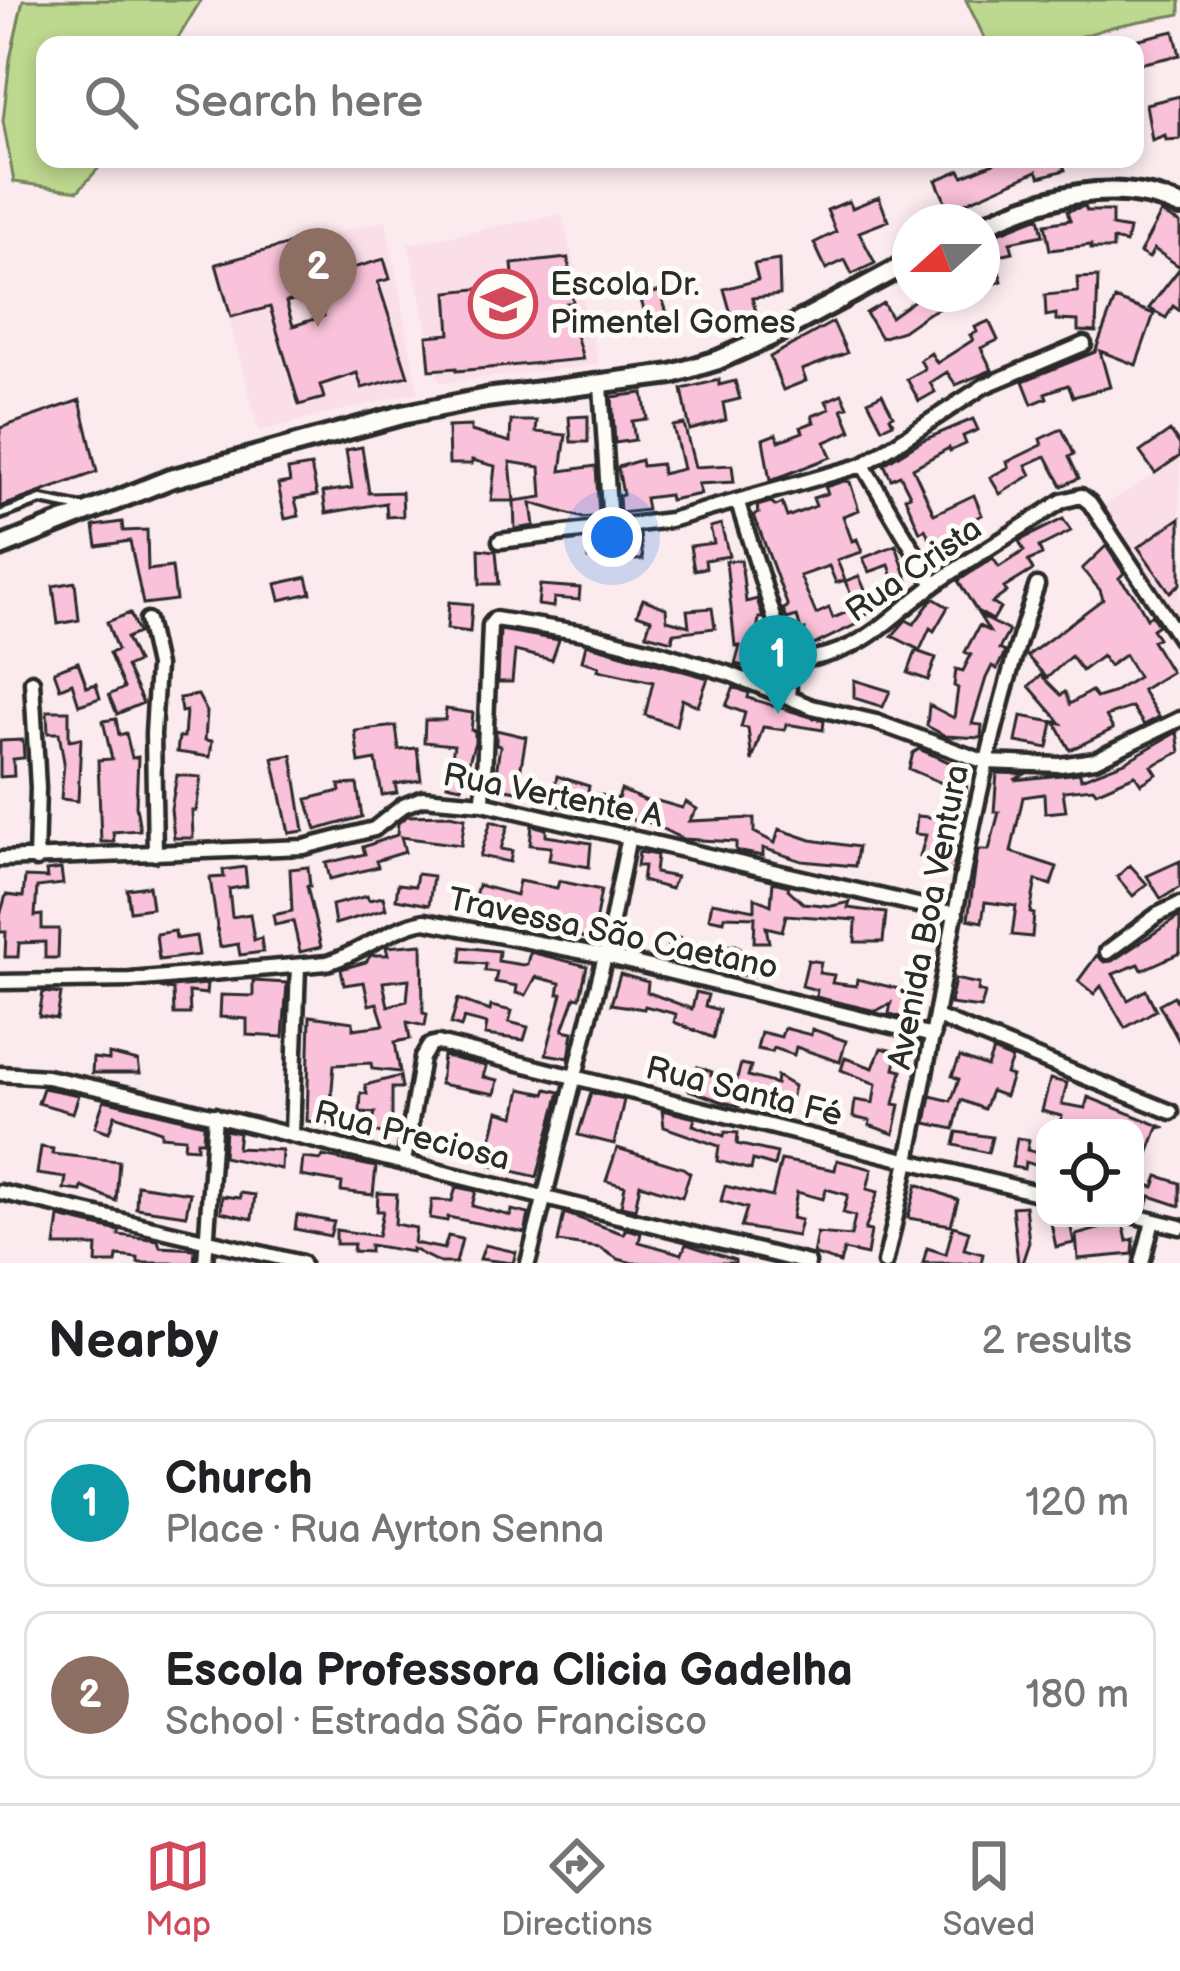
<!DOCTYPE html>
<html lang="en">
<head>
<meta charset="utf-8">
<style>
  body { margin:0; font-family:"Balsamiq Sans",sans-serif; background:#f6f6f6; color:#202124 }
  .controls { position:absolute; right:36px; bottom:36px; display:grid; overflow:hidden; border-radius:24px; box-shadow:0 6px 18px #0003 }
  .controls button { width:108px; height:108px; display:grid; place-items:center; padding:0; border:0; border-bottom:3px solid #e0e0e0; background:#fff; color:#202124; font:60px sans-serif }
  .compass { position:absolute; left:892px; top:204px; width:108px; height:108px; border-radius:50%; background:#fff; box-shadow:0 6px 18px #0003; rotate:249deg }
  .you { position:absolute; left:612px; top:537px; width:42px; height:42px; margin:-30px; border:9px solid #fff; border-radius:50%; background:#1a73e8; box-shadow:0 0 0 18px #1a73e833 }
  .badge { display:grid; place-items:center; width:78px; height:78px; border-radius:50%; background:#d1495b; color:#fff; font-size:39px; font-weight:700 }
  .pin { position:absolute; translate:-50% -99px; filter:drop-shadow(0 3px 6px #0008) }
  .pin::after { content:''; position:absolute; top:63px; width:42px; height:36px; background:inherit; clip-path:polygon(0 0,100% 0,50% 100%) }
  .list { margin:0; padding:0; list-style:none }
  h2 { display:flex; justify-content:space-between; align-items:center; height:156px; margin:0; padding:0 48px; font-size:51px }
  h2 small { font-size:39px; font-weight:400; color:#757577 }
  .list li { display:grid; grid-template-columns:78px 1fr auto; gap:36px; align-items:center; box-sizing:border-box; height:168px; margin:0 24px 24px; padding:0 24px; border:3px solid #e0e0e0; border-radius:24px }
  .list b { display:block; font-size:45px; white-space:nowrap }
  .list p { margin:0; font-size:39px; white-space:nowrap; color:#757577 }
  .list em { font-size:39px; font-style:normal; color:#757577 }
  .icon { flex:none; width:66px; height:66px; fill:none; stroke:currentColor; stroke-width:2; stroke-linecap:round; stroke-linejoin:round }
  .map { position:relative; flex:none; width:1180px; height:1263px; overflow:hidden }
  .search { position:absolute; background:#fff; box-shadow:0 6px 18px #0003; left:36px; right:36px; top:36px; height:132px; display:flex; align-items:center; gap:30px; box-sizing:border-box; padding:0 42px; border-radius:24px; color:#757577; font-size:45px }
  .sheet { height:540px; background:#fff }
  nav { display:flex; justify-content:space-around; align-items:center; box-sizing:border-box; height:168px; border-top:3px solid #e0e0e0; background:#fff; font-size:33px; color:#757577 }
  nav a { display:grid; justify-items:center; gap:6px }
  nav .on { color:#d1495b }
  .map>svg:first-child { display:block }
</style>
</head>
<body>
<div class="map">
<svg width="1180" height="1263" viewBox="0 0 1180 1263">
  <rect width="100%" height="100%" fill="#fcebee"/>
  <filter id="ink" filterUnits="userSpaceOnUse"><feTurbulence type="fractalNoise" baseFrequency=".00833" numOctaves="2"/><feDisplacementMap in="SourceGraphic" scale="24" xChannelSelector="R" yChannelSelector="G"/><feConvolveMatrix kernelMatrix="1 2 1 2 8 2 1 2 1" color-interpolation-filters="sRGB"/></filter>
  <g filter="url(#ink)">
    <path fill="#fbdfe8" d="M562,214L599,365L439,383L408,244Z
      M386,220L418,392L259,431L214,263Z
      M1180,458V622L1101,507Z"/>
    <path fill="#bdd88f" stroke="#74825d" stroke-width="3" d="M23,0H201L174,45H45V159H107L78,191L14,182L3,121L10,59Z
      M966,0H1180V14C1155,19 1129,22 1105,29C1064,42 1028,55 985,39Z"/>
    <path fill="#fac2da" stroke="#2b2b2b" stroke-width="3" fill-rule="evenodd" d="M1174,31L1180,55L1135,65V40Z
      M1180,96V139L1166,140L1165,135L1152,140L1146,104Z
      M1003,159H1061L1065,170L1040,177L1037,171L949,210L936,180L960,170L963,176Z
      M879,197L888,221L859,232L875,263L852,274L845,260L826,269L814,243L836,232L827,210L849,201L852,208Z
      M1085,206L1087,211H1112V226L1129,229L1126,243L1113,240V249H1091V245L1050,250L1045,224L1070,220L1067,211Z
      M1161,213L1180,223V267L1154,249L1149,258L1140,253Z
      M1039,217L1043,235L1010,242L1013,252L999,255L991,236Z
      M294,243L304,282L384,259L390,279L378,282L408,376L362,388L357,373L320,385L324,398L299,405L270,307L231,317L216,264ZM318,293L324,316L293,326L286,302Z
      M991,248L1002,281L982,288V252Z
      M568,258L573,303H567L583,359L456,371V368L430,370L427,336L450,334L447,292L514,285L512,264Z
      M779,260L780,295L752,298L757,315L733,321L724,289L758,280L754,264Z
      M1180,268V311L1173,306L1166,318L1149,308Z
      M1098,277L1096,332L1078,331V321L1056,320V314L1046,316L1045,295L1078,292L1077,278Z
      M660,291L671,326L651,332L640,297Z
      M923,294H970L927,314L903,331L881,338L866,313L883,303L891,317Z
      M1115,299L1154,314L1136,365L1100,351L1110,387L1073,397L1068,385L1045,393L1047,398L1032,404L1023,381L1095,352Z
      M989,321L998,340L981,348L992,370L956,385L947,372L930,383L935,392L919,401L907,379L925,369L920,360L931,353L937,363L973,340L970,335L977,332L975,327Z
      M833,322L847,353L802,370L806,381L783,390L770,357Z
      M719,380V385L735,381L740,399L723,403L726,420L690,430L682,389Z
      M643,393L647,419L632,421L635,440L615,443L612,397Z
      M842,394L848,407L842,409L851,431L825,442L831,457L770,481L763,439L776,434L779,441L803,432L801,427L814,422L812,416L830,409L826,401Z
      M882,394L893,415L890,417L893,423L882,428L868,401Z
      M80,400L97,472L0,507V428Z
      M588,416V442H571L569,417Z
      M973,419L978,430L963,436L966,444L950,451L949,448L913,468L934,514L974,495L982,515L965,523L968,530L936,550L925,529L920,532L905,497L910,495L900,475L891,479L884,464L923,440Z
      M511,421H537L536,432L566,435L561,471L596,466L599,516L583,518L531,503L534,526L515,529L514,501H491L495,466L472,460V464H449L448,427L471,426V431L510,442ZM510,462L540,467L542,497L514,501Z
      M684,424L695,467L732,465L734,482L698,484L701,494L670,500L669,495L645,498L647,510L620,513L619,496L623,495L618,467L641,460L642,466L661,464L662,474L683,469L673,426Z
      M1062,429L1074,454L1069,457L1079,478L1062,486L1046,456L1026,465L1031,475L1000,494L990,477L1009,467L1007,462L1042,445L1040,439Z
      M1170,431L1180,445V456L1155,473L1140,452Z
      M362,447L369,493L402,492L403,516L387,517L386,503L326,513L323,492L352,488L346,450Z
      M311,466L317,495L295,499L299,516L285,519L278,484L290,482L288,470Z
      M844,481L850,482L859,510L843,516L852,541L857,539L862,552L837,560L845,580L836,583L829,566L800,576L816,614L829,608L833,618L855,609L861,622L805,649V630L801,631L797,616L787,619L783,609L788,607L754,515L759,513L757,506L771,502L776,506L782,503L787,517L816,506L813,498L828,493L825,487Z
      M1180,518V584L1170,592L1138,547Z
      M1063,519L1071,531L1039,547L1042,555L1028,561L1033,570L1004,588L1007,592L992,603L1000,608L993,620L977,611L958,581L993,558L999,567L1024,551L1019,541Z
      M122,522L123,531L147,530L148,570L172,567L176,600L143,604L130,541L97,546L94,526Z
      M721,524L729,556L705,560L706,568L694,570L690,546L714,543L710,527Z
      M640,534L643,560L588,559L587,541Z
      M896,545L908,581L896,586L889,565L869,572L863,558Z
      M1106,546L1124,573L1119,578L1134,595L1147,618L1151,615L1158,625L1152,629L1158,638L1152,641L1171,672L1142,690L1159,717L1144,725L1132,707L1106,716L1113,729L1070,750L1055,722L1061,723L1029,686L1041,675L1061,695L1065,692L1070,704L1091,691L1096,698L1112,693L1138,677L1125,655L1109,666L1102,656L1082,671L1071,656L1047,678L1027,656L1103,599L1100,590L1082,569Z
      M479,549L496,551L499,584H480Z
      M741,560L746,602L757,599L763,618H759L756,640L768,642L758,669L735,664L740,646H735L726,561Z
      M859,576L874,611L861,617L845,581Z
      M307,577L311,593L280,600L276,584Z
      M75,582L79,620L58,624L53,586Z
      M540,585L580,588L579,600L554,598L553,607L538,605Z
      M933,598L948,607L934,631L930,628L920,650L892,636L906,620L914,624Z
      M643,599L666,608L667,620L689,626L687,610L712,608L715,628L674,633L672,641L646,634L651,619L637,614Z
      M449,602L472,604L470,632L447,629Z
      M130,613L138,633L126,638L137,662L126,667L143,703L117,714L109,695L124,688L109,653L117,650L107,622Z
      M979,615L1009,631L999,649L1005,652L997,669L992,666L986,678L972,724L982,725L981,738L946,736L927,726L929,705L954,718L958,688L954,686L956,669L963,671L971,655L965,652L979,626L989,631Z
      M500,630L559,640L552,660L515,651L512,682H498Z
      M586,644L708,678L698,706L682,699L676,726L645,715L653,682L598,670L599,666L582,661Z
      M916,651L936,658L928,680L908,673Z
      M78,662L87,687L96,684L100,698L79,705L72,683L60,688L54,671Z
      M854,680L890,691L883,707L854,698Z
      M734,687L749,693L748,698L824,721L823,730L786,724L785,730L763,727L752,761L748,728L741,727L745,713L726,706Z
      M198,695L207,712L205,740L212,741L210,757L177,752L179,737H184L186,711L181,712L179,698Z
      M446,709L473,713L471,730L475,731V742L461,787L447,784L454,745L424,742L425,720H445Z
      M47,711H69V740L81,738L78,801L61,799L64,762L59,733H48Z
      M1021,716L1053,722L1048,748L1016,742Z
      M116,719L119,735L126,733L132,758L138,757L136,806L140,830L113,832L114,842H101L98,760L112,759L103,721Z
      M396,726L399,750L417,748L421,780L395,784L397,793L382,795L376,760L359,763L355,731Z
      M496,730L526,737L517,791L494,787L500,746L496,745Z
      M1177,732L1180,752L1152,766L1157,774L1141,784L1135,775L1096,792L1093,788L1063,791L1066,811L1045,813L1044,794L1023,797L1011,852L1057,867L1051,885L1036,880L1030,913L1034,914L1032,937L1012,935L1016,906L985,902L982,922L968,919L978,850H989L999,812H994L997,773L1025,774L1014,780L1080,773L1081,779L1125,762Z
      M23,740L24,758L13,759L14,776L0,777V741Z
      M919,749L970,771L966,782L967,794L909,769L913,753Z
      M292,755L304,831L289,833L273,758Z
      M177,775L201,777L196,811H192L193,838H174L171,809Z
      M557,776L589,786L587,798L572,795L569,808L551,804Z
      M357,784L362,817L316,830L307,799L340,791L339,785Z
      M621,790L656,805L658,801L682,808L686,802L697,809L689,821L754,818V832L775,843L779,829L811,840L858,847L855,866L802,861L763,848V856L736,851V842L683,839L644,820L641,825L619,812L594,807L597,794L618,799Z
      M948,800L964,804L962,821L953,820L948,845L958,847L952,874L943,872V863L920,857L926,835L915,834L917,816L939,818L941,804H949Z
      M449,815L465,818L461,845L401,837L405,852L376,861L378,867L330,879L326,863L365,854L363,847L397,835L398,823L407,816Z
      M491,821L508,826L501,849L512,851L510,862L480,856Z
      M532,825L546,829V836L591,843L589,867L549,860L551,847L530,845Z
      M639,852L657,855L655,873L676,877L671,889L642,881L644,866H637Z
      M1180,861V887L1161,899L1147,876Z
      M1130,865L1147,884L1133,896L1117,877Z
      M245,867L247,886L229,889L232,917L250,914L254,940L261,938L263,952L240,955L238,944L220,947L210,878L224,877L223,870Z
      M308,867L310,886H307L321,947L300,952L293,921L275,925L273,915L292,911L290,869Z
      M61,869L63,884L37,887L35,916L42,915V929H59L58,958H45V942L19,943L18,957H5L6,932H0V915L6,895L23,897L25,877L47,878L46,871Z
      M417,874L433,876L429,905L396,899L398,884L415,886Z
      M519,881L557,888L559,881L601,890L592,940L570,934L569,937L471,911L478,885L516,895Z
      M773,882L789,886L788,889L803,903L832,906L850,902L848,908L886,913L883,942H855L856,920L786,915L782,931L766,927L769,942H754L755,917L725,916L724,921L709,918L712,902L755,910V898L771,905Z
      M149,886L152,908L130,911L127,889Z
      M367,896L369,900L383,897L386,909L335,924L332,905Z
      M1180,916V953L1142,970L1139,964L1113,974L1128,1000L1146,990L1156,1010L1125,1028L1101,986L1094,994L1078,981L1097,955L1104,962L1112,961Z
      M175,931L176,939L196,936L199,955L159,960L156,934Z
      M669,935L698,944L696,958L667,955Z
      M422,944L423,1013L427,1014L425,1026L407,1022L410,1039L395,1042L400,1072L372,1069L371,1063L334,1065L329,1124L307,1121L310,1016L353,1022V1029L384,1025L377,1003L369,1005L364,982L344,985L341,969L366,962L371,955H388L386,947ZM409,979L407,1001L388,1006L383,982Z
      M736,945L760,961L757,975H728L724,946Z
      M462,947L499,951L498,961L523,965L527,964L530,952L587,966L580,998L575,997L563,1030L573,1032L569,1058L546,1054L562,994H558L560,983L536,977L526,995L516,993L517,986L495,982L497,972L485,971L486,964L461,962Z
      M808,960L821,962L819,973L834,975L832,983L856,986L857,979L912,992L904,998L917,1001L913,1020L889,1014L891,1003L876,1011L816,997L817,990L802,986Z
      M620,974L648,982L647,992L692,1009L696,992L708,995L705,1006L719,1010L713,1038L674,1022L676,1014L645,1006L644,1009L611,1004Z
      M955,979L979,984L978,991L985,993L981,1008L950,1004Z
      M253,981L287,983L283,1037L247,1035V1019L220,1017L221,995L253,996Z
      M207,984L206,994L189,992L190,1014H174L173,990L160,988Z
      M43,992L61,994L57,1019L39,1016Z
      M1174,996L1180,1007V1043L1159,1004Z
      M458,999L490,1011L491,1006L512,1011L509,1022L528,1027L524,1040L485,1035L487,1024L464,1018L461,1027L451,1024Z
      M784,1028L811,1035L812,1029L846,1041L840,1062L796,1047L794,1055L774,1048L772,1052L757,1049L761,1032L781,1037Z
      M881,1048L898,1052L894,1069L902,1071L894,1104L900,1105L894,1134L869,1125L870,1121L853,1117L855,1100L873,1103L876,1084L841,1070L845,1058L873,1068Z
      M993,1051L1012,1059L1006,1074L1012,1076L1005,1096L991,1091L984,1109L961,1100L954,1129L926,1123L931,1096L951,1101L959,1079L952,1076L960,1057L987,1067Z
      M109,1054L138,1061L140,1073H92L93,1058L109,1060Z
      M443,1056L486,1066L483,1077L498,1080L495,1094L440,1084Z
      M741,1064L751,1066L748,1076L776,1084L777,1076L794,1086L788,1113L740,1100L739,1106L723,1102L689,1090L693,1080L698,1079V1067L712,1072L711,1075L736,1081Z
      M400,1076L402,1088H392V1135L371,1131L375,1113L360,1112L361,1093L367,1094L365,1085Z
      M1050,1079L1067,1083L1062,1104L1085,1108L1088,1097L1163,1127L1158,1128L1148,1154L1135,1149V1128H1060L1062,1116L1042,1111Z
      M43,1088L79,1095L73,1113L38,1103Z
      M521,1089L545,1094L547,1089L560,1092L537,1177L485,1164L498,1111L515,1116Z
      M591,1093L624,1100L614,1144L578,1135Z
      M104,1100L204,1124L203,1141H197V1148L184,1147L185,1138L161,1136V1131L115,1115L109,1132L95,1127Z
      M662,1110L695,1118L693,1125L724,1136L725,1132L738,1133L737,1144L777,1153L774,1166L753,1160L751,1170L717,1161L719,1146L664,1127Z
      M225,1130L239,1133L237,1148L282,1150L281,1169L223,1157Z
      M957,1132L992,1137L988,1153L954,1145Z
      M1017,1138L1029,1140L1027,1150L1045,1155V1168L1025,1162L1024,1169L1012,1167Z
      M41,1147L53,1149L52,1154L119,1161L116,1201L82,1187L81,1191L64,1189L66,1178L37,1174Z
      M617,1148L683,1168L690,1173L682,1197L640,1184L635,1209L621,1206L625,1186L606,1181Z
      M323,1156L376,1167L373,1195L341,1191L342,1183L301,1176L303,1158L321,1160Z
      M781,1160L835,1170L837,1160L872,1169L867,1189L878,1192L865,1230L871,1231L867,1255L844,1250L840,1263L813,1254L817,1233L851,1236L855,1216L843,1213L848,1195L826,1189L823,1199L797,1192L792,1218L801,1220L797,1236L741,1227L747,1208L721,1201L725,1186L772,1197Z
      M1158,1176L1180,1183V1206L1150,1196L1147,1206L1135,1203V1182L1154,1187Z
      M917,1184L958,1200L951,1225L908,1218Z
      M137,1185L190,1193L186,1215L136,1208Z
      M456,1187L476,1191L472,1206L511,1216L512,1210L529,1214L525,1233L448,1217L447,1221L430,1218L432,1200L452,1201Z
      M240,1193L255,1195L252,1219L221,1212L222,1196L240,1198Z
      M378,1193L397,1194L395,1224L416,1228L414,1243L444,1249L448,1236L462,1239L456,1263H440L412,1249V1252L370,1245V1252L353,1251L354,1244H336V1230L378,1236L383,1211H377Z
      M1025,1206L1029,1242L1022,1263H1018L1012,1207Z
      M564,1213L624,1234L625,1228L641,1233L639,1242L682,1254L686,1244L735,1260V1263H633L618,1259L600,1248L558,1242Z
      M297,1215L334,1222L330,1236L295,1229Z
      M59,1217L119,1231V1235L158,1240L160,1247L195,1249L194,1263H138V1258L117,1256L116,1263H96L97,1246H55Z
      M1050,1218H1069L1074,1243L1056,1247Z
      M1123,1222L1127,1241L1134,1239L1133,1254L1078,1259L1076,1235Z
      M953,1226L969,1231L964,1249L983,1254L981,1263H923L927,1248L946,1254Z
      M485,1245L516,1252L513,1263L480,1259Z"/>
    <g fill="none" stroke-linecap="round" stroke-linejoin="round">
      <defs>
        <path id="lane" d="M0,515L41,500L82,508"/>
        <path id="street" d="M601,385L610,525
          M863,465L934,585
          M738,503L788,662L789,697
          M500,541L670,520L863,465L984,386L1084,344
          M147,620L157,666L153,734L155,854
          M788,662C864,654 878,626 935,584C976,555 1020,529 1062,501L1081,496L1090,503L1180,639
          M32,681L38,788L36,860
          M483,803L490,625L495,619L584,633L655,651L730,674L812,707L876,722L986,762L1060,765L1095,760L1180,719
          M0,859L304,847L374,829L403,806L423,798L483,803L956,914
          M1107,952L1157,915L1180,904
          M0,982L131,980L327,963C362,953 390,927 425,921L605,956L933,1036
          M937,1017L1171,1112
          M0,1074L47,1077L134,1096L808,1263
          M292,1135L298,966
          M404,1162L422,1058L430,1045L438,1043L1045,1195
          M0,1192L302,1263
          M1135,1216L1180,1227
          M205,1263L215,1115
          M528,1263L605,956L629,836
          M885,1263C940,1038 962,804 1037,585
          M1142,1263L1153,1221"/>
        <path id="secondary" d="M982,226C1044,196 1114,177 1180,206
          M0,547L170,479L402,415L486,398L672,374L718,360L772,336L910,262"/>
      </defs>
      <use href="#lane" stroke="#2b2b2b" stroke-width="15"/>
      <use href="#street" stroke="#2b2b2b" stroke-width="21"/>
      <use href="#secondary" stroke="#2b2b2b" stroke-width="26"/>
      <use href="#lane" stroke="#fdfcf7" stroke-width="6"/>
      <use href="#street" stroke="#fdfcf7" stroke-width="12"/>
      <use href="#secondary" stroke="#fdfcf7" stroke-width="16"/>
    </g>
  </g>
  <defs>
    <symbol id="school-ring" viewBox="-11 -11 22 22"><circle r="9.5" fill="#fdfcf7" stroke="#d1495b" stroke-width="1.5"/><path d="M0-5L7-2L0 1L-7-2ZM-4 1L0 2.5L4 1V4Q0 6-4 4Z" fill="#d1495b"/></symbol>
  </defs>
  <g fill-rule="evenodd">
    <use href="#school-ring" x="465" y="266" width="76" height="76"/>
  </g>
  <g text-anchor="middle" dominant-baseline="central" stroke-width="10" stroke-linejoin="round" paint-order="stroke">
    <g font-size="33" fill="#2b2b2b" stroke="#fdfcf7" text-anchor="start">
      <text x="550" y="285">Escola Dr.<tspan x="550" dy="38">Pimentel Gomes</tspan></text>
    </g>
    <g font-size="33" fill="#2b2b2b" stroke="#fdfcf7">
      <text transform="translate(914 570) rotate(-35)">Rua Crista</text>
      <text transform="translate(553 796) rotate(11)">Rua Vertente A</text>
      <text transform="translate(929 917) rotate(-79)">Avenida Boa Ventura</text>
      <text transform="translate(613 934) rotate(12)">Travessa São Caetano</text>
      <text transform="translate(744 1092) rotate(14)">Rua Santa Fé</text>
      <text transform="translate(412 1136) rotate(14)">Rua Preciosa</text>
    </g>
  </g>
</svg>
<div class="controls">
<button><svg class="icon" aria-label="locate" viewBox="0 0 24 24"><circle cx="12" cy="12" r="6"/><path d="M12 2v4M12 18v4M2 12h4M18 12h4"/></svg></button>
</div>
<svg class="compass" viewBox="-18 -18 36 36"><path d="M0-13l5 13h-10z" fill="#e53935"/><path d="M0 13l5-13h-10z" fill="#757577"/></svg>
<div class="you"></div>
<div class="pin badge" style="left:778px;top:714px;background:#0f9aa8">1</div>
<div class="pin badge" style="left:318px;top:327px;background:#8d6e63">2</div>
<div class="search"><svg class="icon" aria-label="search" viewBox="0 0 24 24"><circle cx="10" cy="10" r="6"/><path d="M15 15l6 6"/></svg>Search here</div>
</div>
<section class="sheet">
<h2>Nearby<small>2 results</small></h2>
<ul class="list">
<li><span class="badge" style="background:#0f9aa8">1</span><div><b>Church</b><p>Place · Rua Ayrton Senna</p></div><em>120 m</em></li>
<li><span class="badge" style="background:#8d6e63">2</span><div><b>Escola Professora Clicia Gadelha</b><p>School · Estrada São Francisco</p></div><em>180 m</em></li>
</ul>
</section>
<nav>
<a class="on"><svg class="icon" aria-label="map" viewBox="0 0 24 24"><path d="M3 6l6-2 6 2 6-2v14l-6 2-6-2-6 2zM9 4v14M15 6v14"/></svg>Map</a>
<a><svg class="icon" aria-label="directions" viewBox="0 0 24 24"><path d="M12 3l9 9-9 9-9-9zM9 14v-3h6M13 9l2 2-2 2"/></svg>Directions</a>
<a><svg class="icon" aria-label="saved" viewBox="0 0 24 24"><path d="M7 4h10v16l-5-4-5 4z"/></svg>Saved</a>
</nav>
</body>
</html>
